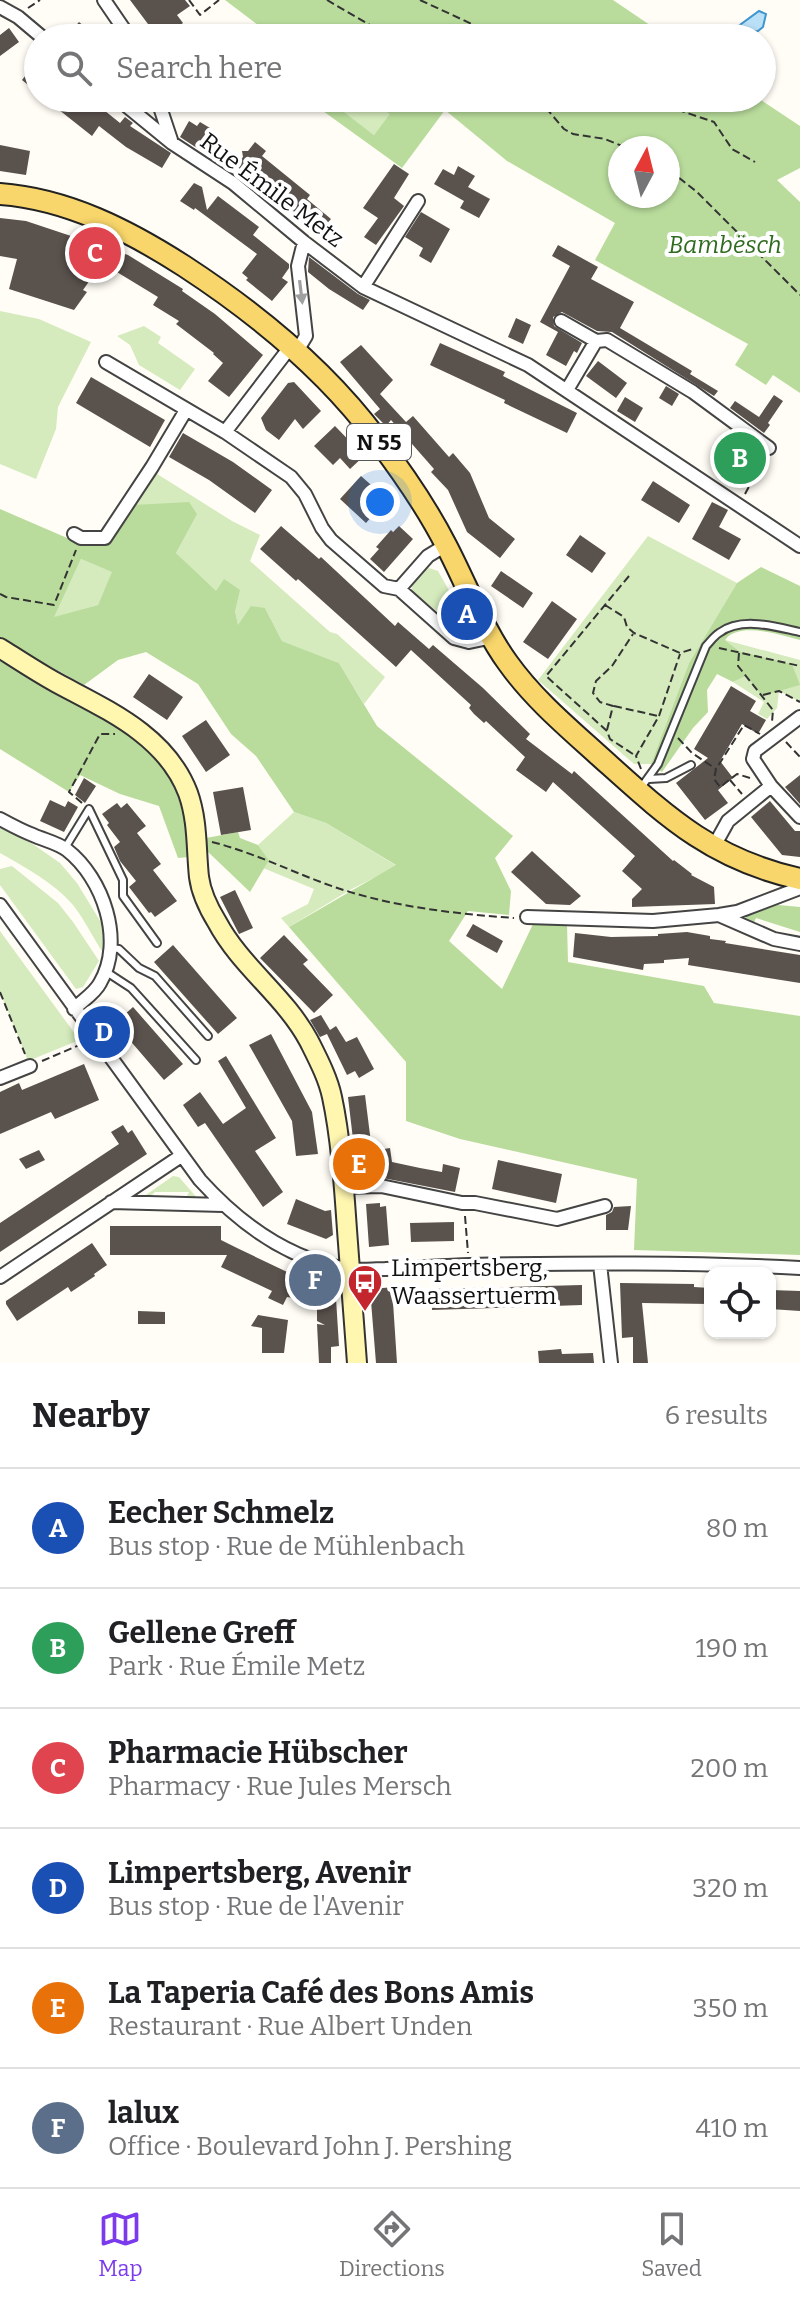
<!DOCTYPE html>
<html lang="en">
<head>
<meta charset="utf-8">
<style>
  body { margin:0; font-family:Bitter,serif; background:#f6f6f6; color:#202124 }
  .controls { position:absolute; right:24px; bottom:24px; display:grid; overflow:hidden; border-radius:16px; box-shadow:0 2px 6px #0004 }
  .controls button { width:72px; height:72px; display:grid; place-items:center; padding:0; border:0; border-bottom:2px solid #e0e0e0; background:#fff; color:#202124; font:40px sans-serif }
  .compass { position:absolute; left:608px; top:136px; width:72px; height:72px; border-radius:50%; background:#fff; box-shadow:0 2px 6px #0004; rotate:7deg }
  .you { position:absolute; left:380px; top:502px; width:28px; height:28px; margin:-20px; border:6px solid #fff; border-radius:50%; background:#1a73e8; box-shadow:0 0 0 12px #1a73e833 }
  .badge { display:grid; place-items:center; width:52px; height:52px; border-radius:50%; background:#7c3aed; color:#fff; font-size:26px; font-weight:700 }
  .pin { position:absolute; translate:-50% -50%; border:4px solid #fff; box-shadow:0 2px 8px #0006 }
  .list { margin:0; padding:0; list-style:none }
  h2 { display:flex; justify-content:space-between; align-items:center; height:104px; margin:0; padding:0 32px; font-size:34px }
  h2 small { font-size:26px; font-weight:400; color:#757577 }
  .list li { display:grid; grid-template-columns:52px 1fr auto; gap:24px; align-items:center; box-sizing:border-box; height:120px; padding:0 32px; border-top:2px solid #e0e0e0 }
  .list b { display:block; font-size:30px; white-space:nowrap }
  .list p { margin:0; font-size:26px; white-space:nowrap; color:#757577 }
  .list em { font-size:26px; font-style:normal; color:#757577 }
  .icon { flex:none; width:44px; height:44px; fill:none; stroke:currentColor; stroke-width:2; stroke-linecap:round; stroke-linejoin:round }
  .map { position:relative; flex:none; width:800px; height:1363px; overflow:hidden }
  .search { position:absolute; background:#fff; box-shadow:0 2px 6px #0004; left:24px; right:24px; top:24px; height:88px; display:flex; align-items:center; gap:20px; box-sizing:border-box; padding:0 28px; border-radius:44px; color:#757577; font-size:30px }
  .sheet { height:824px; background:#fff }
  nav { display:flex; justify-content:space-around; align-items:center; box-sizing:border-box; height:112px; border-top:2px solid #e0e0e0; background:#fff; font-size:22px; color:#757577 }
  nav a { display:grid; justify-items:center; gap:4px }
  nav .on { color:#7c3aed }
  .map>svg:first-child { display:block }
</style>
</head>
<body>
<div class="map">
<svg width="800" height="1363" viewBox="0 0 800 1363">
  <rect width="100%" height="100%" fill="#fffdf5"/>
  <path fill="#d5ebbd" d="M333,98H363L391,114L374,135L331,103Z
    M0,311L39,319L91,342L58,407L56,429L36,479L0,464Z
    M144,326L161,337L158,343L195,369L180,390L139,365L130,345L117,336Z
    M733,425L766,450L748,487L716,467L722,441Z
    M154,472L232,521L260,535L250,561L330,632L337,634L385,677L364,704L339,663L282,641L265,608L238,626L235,611L176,553L196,514L133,505Z
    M648,536L737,583L689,663L651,764H634L538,680Z
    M81,559L113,572L98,605L53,618Z
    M429,568L438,571L468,624L466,630H462L413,593C408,580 420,575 429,568Z
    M725,640L800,660V702L779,691L777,708L767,719L758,714L764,702L733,682L746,676L762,696L799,685L792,664L739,651Z
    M294,812L326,823L397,866L348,891L289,927L281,918L308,904L314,889L263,868L269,860L258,845Z
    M0,828L27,840L60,863L77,883L105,929L104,954C93,938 85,920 73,905C53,882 26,868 0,853Z
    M12,866L58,903L73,922L99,961L83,987L76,989L0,885V869Z
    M0,931L78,1038L77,1041L28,1061L0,992Z
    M173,1176L179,1177L198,1199L185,1200L189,1192H155L147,1200L143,1197Z"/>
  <path fill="#b9dc9c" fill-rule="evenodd" d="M225,0H613L669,38H275Z
    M322,98H333L332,103L374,135L390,114L363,98H758L800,126V168L777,180L800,202V393L773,375L766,385L735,365L748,344L595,260L615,223L507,161L445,110L402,168L316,106ZM620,148H668V196H620Z
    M189,502L197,514L176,553L216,591L224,579L240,590L235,611L238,625L251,606L265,608L282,641L339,663L377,726L513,836L495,858L511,891L509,915L468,911L449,941L502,989L534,922L567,924L568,962L704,986L714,1003L800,1016V1255L634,1250L637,1179L460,1139L406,1121V1062L289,927L396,865L326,823L294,812L256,756L231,734L198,684L146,652L118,660L84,685L0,639V509L81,544H106L133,505ZM81,559L112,572L98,605L54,617Z
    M761,567L800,586V640C781,635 739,621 725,640L739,651L792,664L800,685L762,696L746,676L733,682L717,674L707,690L708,712L693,728L662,772L651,764L689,663L737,583Z
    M0,656C15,667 30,678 47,688C73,704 103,716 129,733C172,761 186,809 190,857L178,858L159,806L120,794L80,775L69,792L0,749Z
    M238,832L240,838L258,845L269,860L250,892L205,849L206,838Z
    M768,904L800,907V932L756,918L753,925L747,922L745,920L748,912Z"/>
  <path fill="#b9e0f7" stroke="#3f96cf" stroke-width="2" d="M759,11L766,14L763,27L758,31L752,32L747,38H731L730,34L733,30Z"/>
  <path fill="#5a524d" d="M130,0H185L190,6L177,15L183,23L165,37L158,29L154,32Z
    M79,22L91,32L86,38H65Z
    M9,28L19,42L0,56V35Z
    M38,59V93L22,80Z
    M44,98H89L120,123L125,117L133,123L130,126L171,153L162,168L126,147L99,126L92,136Z
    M189,121L197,126L200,122L210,128L208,132L210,134L200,150L180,137Z
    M255,142L266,151L262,156L310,195L307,199L331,219L318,234L247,171L245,174L236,165L243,157L242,151H248Z
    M0,145L30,151L26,175L0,171Z
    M394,164L409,174L394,198L404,206L376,245L364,237L378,218L363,208Z
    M458,166L475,176L468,187L490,199L479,218L460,208L464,201L434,184L443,169L454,175Z
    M194,183L202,187L207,210L218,196L259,227L253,235L289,264V268L282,278L288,282L272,301L246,280L248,278L242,273L257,254L195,208L194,210L180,201Z
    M421,212L450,229L431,263L419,256L423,248L405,237Z
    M0,218L26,221L128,255L183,289L182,291L215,314L263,355L229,397L208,381L223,363L213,354L214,353L176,324L179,321L153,305L158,297L102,263L83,290L87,292L74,310L9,289L17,259L0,256Z
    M558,245L598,267L591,279L634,302L620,328L692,371L690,374L718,391L714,396L612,332L597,331L562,312L553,317L554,326L582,343L577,353L574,351L566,366L546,355L558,332L540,322L570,266L552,256Z
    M309,257L358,294L370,300L363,310L329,289L308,272Z
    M516,318L531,325L523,344L508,337Z
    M440,343L505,372L503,376L577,413L567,433L504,403L505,400L430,365Z
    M361,345L393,380L380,394L406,422L413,416L449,457L453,453L470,473L489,518L515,539L500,558L467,532L448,490L431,472L434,469L391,420L386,426L374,414L380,409L340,362Z
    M598,361L627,383L616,398L586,376Z
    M91,377L165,420L150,447L76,403Z
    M294,382L321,411L303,429L295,419L279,440L266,430L261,418L288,383Z
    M666,386L679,394L672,406L659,398Z
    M774,395L783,401L768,423L770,425L764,433L730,408L735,401L759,417Z
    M625,397L643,408L635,422L617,411Z
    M335,426L364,456L350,469L340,458L333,465L314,446Z
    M183,433L233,462L272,490L255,513L209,480L169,457Z
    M361,476L387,499L366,523L340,499Z
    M653,481L690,505L679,523L641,500Z
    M712,502L728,510L719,527L741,539L729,560L692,539Z
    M281,526L319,559L321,557L395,626L398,622L429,649L433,645L483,688L530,734L526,739L572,774L574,771L673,861L674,860L692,874L691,875L714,887L715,904L632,907V899L642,889L622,871L635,856L553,782L546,792L516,770L525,757L486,721L484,723L474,714L469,708L471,705L411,650L396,667L298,579L296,581L260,549Z
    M399,526L413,539L384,572L370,559L379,549L376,547L391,530L393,532Z
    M580,535L606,553L592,573L566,555Z
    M501,571L533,593L523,608L491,586Z
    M552,601L577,619L548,659L523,642Z
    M149,674L183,697L167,720L133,697Z
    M731,686L756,701L750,711L766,720L758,734L742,724L720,761L733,778L718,790L728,803L705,820L676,783L708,758L694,749Z
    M206,720L230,755L206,772L182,736Z
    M800,775V804L785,787Z
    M84,778L96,786L85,803L75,795Z
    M243,787L251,830L221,835L213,792Z
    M50,800L65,807L68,801L78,807L64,832L40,821Z
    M770,801L795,831H800V857L782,855L751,817Z
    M117,803L121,808L127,803L146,826L137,833L161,864L153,870L177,901L155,917L151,912L149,913L129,887L136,881L120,861L114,847L120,842L107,825L109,823L102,814Z
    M532,851L581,896L570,905L546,904L511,872Z
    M235,890L253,928L239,934L220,897Z
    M473,924L503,941L497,953L466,936Z
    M687,932L710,936V939L726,941L725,943L800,955V983L688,965L689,958L664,960V963L644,964L643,970L573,957L575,933L611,937L658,936V934Z
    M284,935L308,960L303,964L333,995L314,1013L260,958Z
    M173,945L237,1018L218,1034L154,962Z
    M133,1007L183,1064L164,1080L115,1023Z
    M321,1015L330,1030L336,1026L346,1042L357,1037L374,1069L359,1078L355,1071L347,1075L327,1034L320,1037L310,1020Z
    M271,1034L312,1112L318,1154L296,1156L292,1121L249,1045Z
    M226,1056L276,1138L255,1151L283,1192L263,1207L205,1123L198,1127L183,1105L200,1092L223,1124L246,1108L218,1061Z
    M84,1064L99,1100L55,1119L51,1112L0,1134V1092L19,1083L22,1090Z
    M365,1095L372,1151L390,1148L392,1162L420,1168L442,1172L443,1164L460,1168L455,1192L357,1173L348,1097Z
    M123,1125L128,1133L132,1130L147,1154L0,1252V1223L119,1144L111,1132Z
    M39,1150L45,1160L26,1169L19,1159Z
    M498,1160L562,1174L556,1203L492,1189Z
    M296,1199L325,1211L331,1210L333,1235L326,1239L287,1224Z
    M380,1203V1207L386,1206L389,1245L369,1247L366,1204Z
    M631,1206L628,1230H606V1215L612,1212L614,1207Z
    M454,1222V1241L411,1242L410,1223Z
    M110,1226H221V1240L237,1248L306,1281L308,1274L335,1283L339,1346L331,1347V1363H319L317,1324L325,1325L317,1321V1302L287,1297L283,1305L268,1298L272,1291L221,1267L227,1255H110Z
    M92,1243L107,1265L94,1274L95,1276L71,1292L68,1287L17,1321L6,1304V1301Z
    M620,1283L694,1284V1287L710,1288V1304L642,1303L648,1363H633V1337L622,1338Z
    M582,1285V1305L432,1310V1289Z
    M395,1287L396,1302H393L397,1363H376L370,1289Z
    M770,1290L800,1291V1311L770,1309Z
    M138,1311L165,1312V1324H138Z
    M258,1315L288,1320L284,1353H262V1328L251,1326Z
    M561,1349L562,1354L593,1353L594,1363H539L538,1351Z"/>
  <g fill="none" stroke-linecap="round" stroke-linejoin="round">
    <defs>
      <path id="lane" d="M649,779L666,778L691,765
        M640,789L658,764L706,646C710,642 714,636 719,633C742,616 776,627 800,632
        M65,848L89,809L123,880V896L157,943
        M110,948L119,949L139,968L155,976L208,1036
        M105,971L131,988L196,1060"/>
      <path id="street" d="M104,0L130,38
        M0,7L18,17L43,38
        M117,98L172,143L233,183L304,242L363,287L528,365L800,546
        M157,98L171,140
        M363,287L418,201
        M561,321L596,341
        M297,351L306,336L298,266L304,242
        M106,362L225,432L291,477L305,494L322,528L331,540L384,586L399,589
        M567,390L596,341L607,340L693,392L769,448
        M225,432L291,346
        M74,534L81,538H105L152,467L186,410
        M446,545L428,556L399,589L454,638L469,642L493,637
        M800,717L755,751L753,759L771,786L800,817
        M0,819C11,825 22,831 33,835C44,840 58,843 67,850C103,878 125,941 100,983C95,993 82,1001 74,1009
        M713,848L728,821L771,786
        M0,905L200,1180C239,1223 289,1260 348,1269C360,1271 373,1269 385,1269C413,1268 442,1266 470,1265C580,1263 690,1262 800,1268
        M721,916L774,939L800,944
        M527,917L653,921L719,915L737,912L800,888
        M0,1078L30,1066
        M344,1187L381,1186L462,1203H475L557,1219L605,1206
        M111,1202L223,1205
        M600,1264L611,1363
        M0,1277L181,1156"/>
      <path id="secondary" d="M0,648C19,660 37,672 57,683C107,710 166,735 188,793C198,821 196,849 199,877C201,892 209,909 217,922C241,967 285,996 309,1041C318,1059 328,1078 332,1097C341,1139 344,1187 347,1230C350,1274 354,1319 357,1363"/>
      <path id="primary" d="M0,194C67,199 128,230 184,266C256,313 325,369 377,439C403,473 427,508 446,545C466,583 483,629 508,663C533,698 566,726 597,754C664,814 709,859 800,879"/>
    </defs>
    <use href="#lane" stroke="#444" stroke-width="10"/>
    <use href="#street" stroke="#444" stroke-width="16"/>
    <use href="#secondary" stroke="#333" stroke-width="22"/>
    <use href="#primary" stroke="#222" stroke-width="24"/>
    <path stroke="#333" stroke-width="2" stroke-dasharray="8 4" stroke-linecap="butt" d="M189,0L200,15L219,0
      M327,0L392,38
      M420,0L502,38
      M28,8L40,0
      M143,36L152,29
      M524,98L546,108L564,129L573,134L605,139L627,148
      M643,98L714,122L732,149L755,162
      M668,173L678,177L697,192L800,295
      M745,494L763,460
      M629,576L546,676L607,731L610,739L636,756
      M0,594L6,597L54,605L76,550
      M605,605L624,617L627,627L634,633L680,653L693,649
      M719,648L800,666
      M739,653L738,666L773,710L772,722
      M763,695L779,691L800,702
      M614,706L658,716
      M607,730L613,706L600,702L593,693L596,681L612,666L633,634
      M678,738L692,753L716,769
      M786,742L800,757
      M641,769L636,756L659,716L680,654
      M750,778L737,774L720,787L714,779L716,769L744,725L760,734
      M730,780L742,794
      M82,803L69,792L100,734H115
      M212,842C260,854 303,878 350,892C403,908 459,914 514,918
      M0,992L25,1054
      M42,1061L84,1043
      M465,1216L468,1253"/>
    <use href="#lane" stroke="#fff" stroke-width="6"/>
    <use href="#street" stroke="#fff" stroke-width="12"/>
    <use href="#secondary" stroke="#fff6b0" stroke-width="18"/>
    <use href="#primary" stroke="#f9d66b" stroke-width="20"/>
  </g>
  <defs><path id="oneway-solid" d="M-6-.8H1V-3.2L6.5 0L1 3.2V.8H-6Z" transform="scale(2)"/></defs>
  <use fill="#a0a0a0" href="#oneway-solid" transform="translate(301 292) rotate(83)"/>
  <defs>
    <symbol id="bus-pin" viewBox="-11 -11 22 30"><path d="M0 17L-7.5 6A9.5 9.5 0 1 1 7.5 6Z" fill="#c4262e" stroke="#fff"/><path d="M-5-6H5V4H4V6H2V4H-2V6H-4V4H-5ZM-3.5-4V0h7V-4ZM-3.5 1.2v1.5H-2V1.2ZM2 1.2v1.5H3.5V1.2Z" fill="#fff"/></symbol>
  </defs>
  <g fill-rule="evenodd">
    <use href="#bus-pin" x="345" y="1262" width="40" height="54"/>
  </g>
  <g text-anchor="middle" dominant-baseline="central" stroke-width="8" stroke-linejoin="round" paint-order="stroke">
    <rect fill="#fff" stroke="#585858" stroke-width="2" x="347" y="424" width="64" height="36" rx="6"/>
    <g font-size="22" font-weight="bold" fill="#111">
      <text x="379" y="442">N 55</text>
    </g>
    <g font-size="24" fill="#111" stroke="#fff">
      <text transform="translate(272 190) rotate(37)">Rue Émile Metz</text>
    </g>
    <g font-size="24" font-style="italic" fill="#2f6b1f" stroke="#fff">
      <text x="725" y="245">Bambësch</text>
    </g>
    <g font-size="24" fill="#111" stroke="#fff" text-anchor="start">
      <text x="391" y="1268">Limpertsberg,<tspan x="391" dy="28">Waassertuerm</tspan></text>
    </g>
  </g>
</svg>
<div class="controls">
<button><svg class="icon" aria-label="locate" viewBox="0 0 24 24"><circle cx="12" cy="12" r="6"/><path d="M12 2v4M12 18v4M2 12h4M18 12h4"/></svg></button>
</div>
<svg class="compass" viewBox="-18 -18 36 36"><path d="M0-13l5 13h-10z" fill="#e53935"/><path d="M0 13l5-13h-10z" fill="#757577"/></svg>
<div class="you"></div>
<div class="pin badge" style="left:467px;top:614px;background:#1a4fb4">A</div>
<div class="pin badge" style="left:740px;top:458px;background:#2e9e5b">B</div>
<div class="pin badge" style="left:95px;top:253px;background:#e0444e">C</div>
<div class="pin badge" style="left:104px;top:1032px;background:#1a4fb4">D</div>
<div class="pin badge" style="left:359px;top:1164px;background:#e8710a">E</div>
<div class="pin badge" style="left:315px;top:1280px;background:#5c6f8a">F</div>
<div class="search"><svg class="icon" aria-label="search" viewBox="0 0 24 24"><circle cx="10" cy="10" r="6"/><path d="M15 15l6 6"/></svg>Search here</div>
</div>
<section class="sheet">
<h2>Nearby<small>6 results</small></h2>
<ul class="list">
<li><span class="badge" style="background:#1a4fb4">A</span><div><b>Eecher Schmelz</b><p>Bus stop · Rue de Mühlenbach</p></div><em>80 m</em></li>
<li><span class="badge" style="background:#2e9e5b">B</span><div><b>Gellene Greff</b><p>Park · Rue Émile Metz</p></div><em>190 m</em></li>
<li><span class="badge" style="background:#e0444e">C</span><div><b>Pharmacie Hübscher</b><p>Pharmacy · Rue Jules Mersch</p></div><em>200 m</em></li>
<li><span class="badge" style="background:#1a4fb4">D</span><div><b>Limpertsberg, Avenir</b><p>Bus stop · Rue de l'Avenir</p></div><em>320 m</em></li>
<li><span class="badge" style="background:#e8710a">E</span><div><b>La Taperia Café des Bons Amis</b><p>Restaurant · Rue Albert Unden</p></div><em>350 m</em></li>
<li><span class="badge" style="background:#5c6f8a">F</span><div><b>lalux</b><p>Office · Boulevard John J. Pershing</p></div><em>410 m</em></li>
</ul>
</section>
<nav>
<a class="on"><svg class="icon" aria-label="map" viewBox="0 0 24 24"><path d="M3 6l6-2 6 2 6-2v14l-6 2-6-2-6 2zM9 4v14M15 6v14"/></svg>Map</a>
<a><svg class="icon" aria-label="directions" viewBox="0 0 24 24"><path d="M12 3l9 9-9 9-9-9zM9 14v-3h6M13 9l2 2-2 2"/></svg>Directions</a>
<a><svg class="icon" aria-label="saved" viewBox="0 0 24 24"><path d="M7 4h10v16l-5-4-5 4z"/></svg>Saved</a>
</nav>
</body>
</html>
